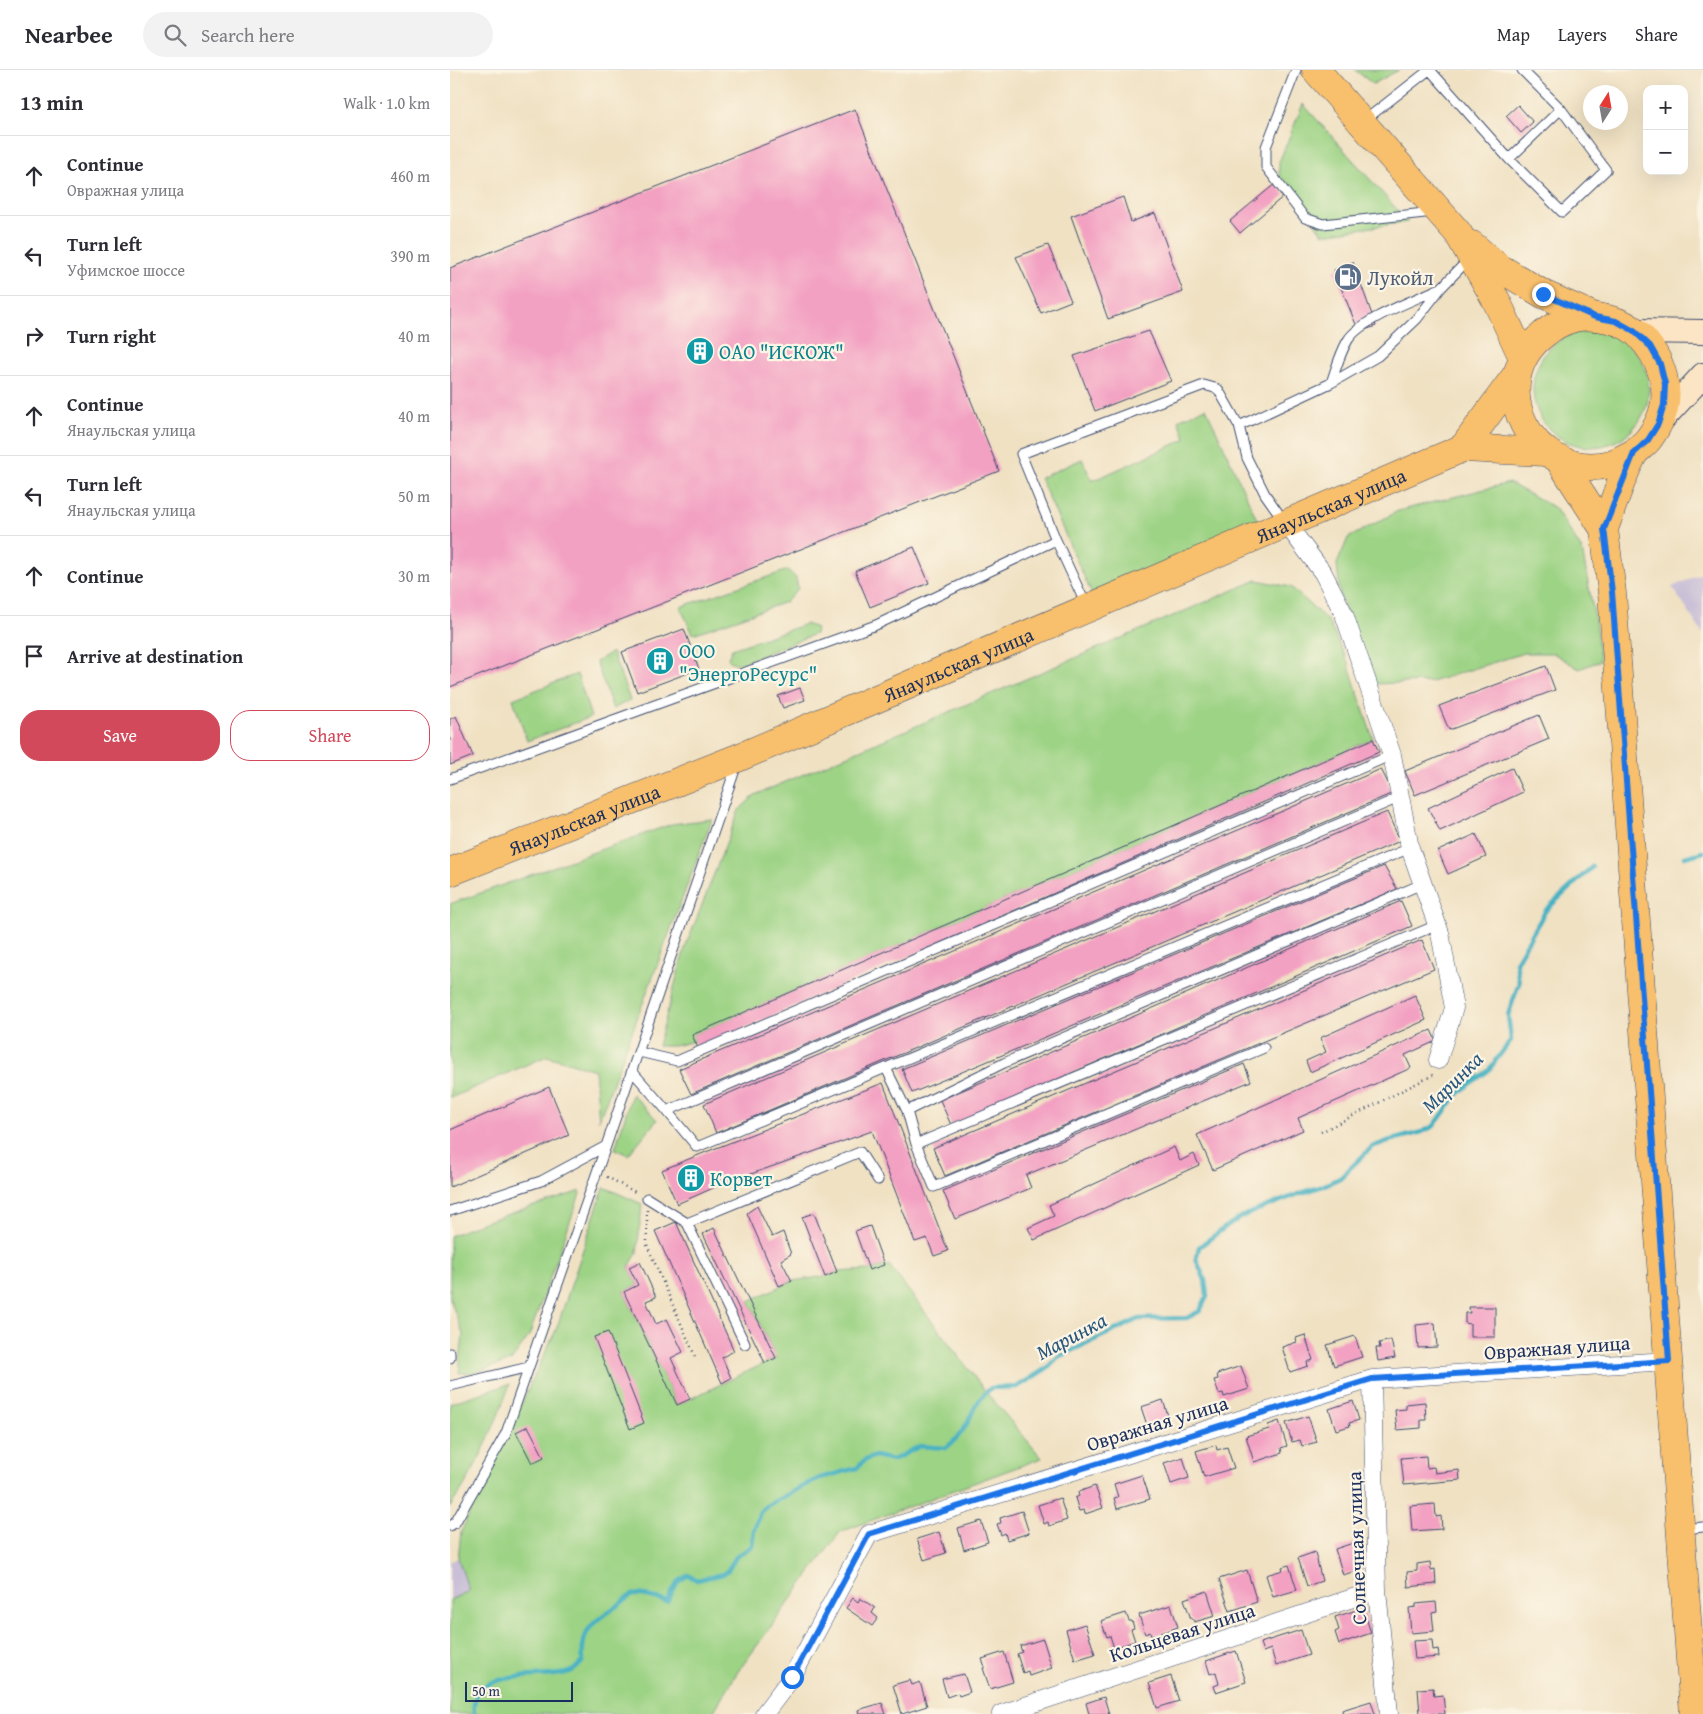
<!DOCTYPE html>
<html lang="en">
<head>
<meta charset="utf-8">
<style>
  body { margin:0; font-family:"Gentium Book Plus",serif; background:#f2f2f3; color:#2b2b33 }
  .controls { position:absolute; right:15px; top:15px; display:grid; overflow:hidden; border-radius:10px; box-shadow:0 5px 20px #0002 }
  .controls button { width:45px; height:45px; display:grid; place-items:center; padding:0; border:0; border-bottom:1px solid #e1e1e2; background:#fff; color:#2b2b33; font:25px sans-serif }
  .compass { position:absolute; left:1133px; top:15px; width:45px; height:45px; border-radius:50%; background:#fff; box-shadow:0 5px 20px #0002; rotate:11deg }
  .scale { position:absolute; left:15px; bottom:12px; width:108px; box-sizing:border-box; padding-left:5px; border:2px solid #1b2f5e; border-top:0; font-size:14px; line-height:18px; white-space:nowrap; color:#1b2f5e; -webkit-text-stroke:4px #fcf5e5; paint-order:stroke }
  .stop { position:absolute; width:15px; height:15px; margin:-11px; border:4px solid #1a73e8; border-radius:50%; background:#fff }
  .stop.end { background:#1a73e8; border-color:#fff; box-shadow:0 1px 5px #0008 }
  .list { margin:0; padding:0; list-style:none }
  h2 { display:flex; justify-content:space-between; align-items:center; height:65px; margin:0; padding:0 20px; font-size:21px }
  h2 small { font-size:16px; font-weight:400; color:#7c7c81 }
  .list li { display:grid; grid-template-columns:32px 1fr auto; gap:15px; align-items:center; box-sizing:border-box; height:80px; padding:0 20px; border-top:1px solid #e1e1e2 }
  .list b { display:block; font-size:19px; white-space:nowrap }
  .list p { margin:0; font-size:16px; white-space:nowrap; color:#7c7c81 }
  .list em { font-size:16px; font-style:normal; color:#7c7c81 }
  .actions { display:flex; gap:10px; padding:15px 20px }
  .actions a { flex:1; padding:11px 0; border:1px solid #d1495b; border-radius:20px; text-align:center; font-size:18px; color:#d1495b }
  .actions .main { background:#d1495b; color:#fff }
  .icon { flex:none; width:28px; height:28px; fill:none; stroke:currentColor; stroke-width:2; stroke-linecap:round; stroke-linejoin:round }
  .map { position:relative; flex:none; width:1253px; height:1644px; overflow:hidden }
  header { display:flex; align-items:center; gap:30px; box-sizing:border-box; height:70px; padding:0 25px; background:#fff; border-bottom:1px solid #e1e1e2 }
  header strong { font-size:24px }
  nav { display:flex; gap:28px; margin-inline-start:auto; font-size:18px }
  .search { width:350px; height:45px; background:#f2f2f3; display:flex; align-items:center; gap:12px; box-sizing:border-box; padding:0 18px; border-radius:28px; color:#7c7c81; font-size:19px }
  main { display:flex }
  aside { flex:1; background:#fff }
  .map>svg:first-child { display:block }
</style>
</head>
<body>
<header>
<strong>Nearbee</strong>
<div class="search"><svg class="icon" aria-label="search" viewBox="0 0 24 24"><circle cx="10" cy="10" r="6"/><path d="M15 15l6 6"/></svg>Search here</div>
<nav><a>Map</a><a>Layers</a><a>Share</a></nav>
</header>
<main>
<aside>
<h2>13 min<small>Walk · 1.0 km</small></h2>
<ul class="list">
<li><svg class="icon" aria-label="ahead" viewBox="0 0 24 24"><path d="M12 20V5M6 11l6-6 6 6"/></svg><div><b>Continue</b><p>Овражная улица</p></div><em>460 m</em></li>
<li><svg class="icon" aria-label="left" viewBox="0 0 24 24"><path d="M17 20v-9H6M10 6l-5 5 5 5"/></svg><div><b>Turn left</b><p>Уфимское шоссе</p></div><em>390 m</em></li>
<li><svg class="icon" aria-label="right" viewBox="0 0 24 24"><path d="M7 20v-9h11M14 6l5 5-5 5"/></svg><div><b>Turn right</b></div><em>40 m</em></li>
<li><svg class="icon" aria-label="ahead" viewBox="0 0 24 24"><path d="M12 20V5M6 11l6-6 6 6"/></svg><div><b>Continue</b><p>Янаульская улица</p></div><em>40 m</em></li>
<li><svg class="icon" aria-label="left" viewBox="0 0 24 24"><path d="M17 20v-9H6M10 6l-5 5 5 5"/></svg><div><b>Turn left</b><p>Янаульская улица</p></div><em>50 m</em></li>
<li><svg class="icon" aria-label="ahead" viewBox="0 0 24 24"><path d="M12 20V5M6 11l6-6 6 6"/></svg><div><b>Continue</b></div><em>30 m</em></li>
<li><svg class="icon" aria-label="arrive" viewBox="0 0 24 24"><path d="M6 21V4h12l-3 4 3 4H6"/></svg><div><b>Arrive at destination</b></div></li>
</ul>
<div class="actions"><a class="main">Save</a><a>Share</a></div>
</aside>
<div class="map">
<svg width="1253" height="1644" viewBox="0 0 1253 1644">
  <rect width="100%" height="100%" fill="#fcf5e5"/>
  <filter id="ink" filterUnits="userSpaceOnUse"><feTurbulence type="fractalNoise" baseFrequency=".02" numOctaves="2"/><feDisplacementMap in="SourceGraphic" scale="10" xChannelSelector="R" yChannelSelector="G"/><feConvolveMatrix kernelMatrix="1 2 1 2 8 2 1 2 1" color-interpolation-filters="sRGB"/></filter>
  <filter id="wash" filterUnits="userSpaceOnUse"><feTurbulence type="fractalNoise" baseFrequency=".0096" numOctaves="4" result="noise"/><feDisplacementMap in="SourceGraphic" scale="20" xChannelSelector="R" yChannelSelector="G"/><feGaussianBlur stdDeviation="1.12" result="paint"/><feColorMatrix in="noise" values="0 0 0 0 0 0 0 0 0 0 0 0 0 0 0 0 0 1.4 0 .05"/><feComposite in="paint" operator="in"/></filter>
  <g filter="url(#wash)">
    <rect width="100%" height="100%" fill="#f0e1c3"/>
    <path fill="#c9bfd7" d="M1253,503V564L1222,517Z
      M8,1488L20,1521L0,1530V1492Z"/>
    <path fill="#9dd385" stroke="#5c8172" d="M905,0H949L923,14Z
      M853,34L958,152L873,164L829,105V92Z
      M1083 319a58 58 0 1 1 116 0a58 58 0 1 1-116 0Z
      M756,338L809,454L644,529L590,408L632,389L642,411L736,369L728,350Z
      M1059,413L1105,438L1132,480L1145,550L1150,591L1129,599L1103,583H1074L981,612L922,614L890,525L887,494L898,468L948,441Z
      M338,500L346,508L348,519L336,532L243,564L230,537Z
      M807,510L841,517L878,551L897,590L923,669L243,965L245,971L224,976H208L234,881L289,740L305,725Z
      M356,554L366,558L365,564L289,594L281,592L278,588L282,579Z
      M162,582L180,630L163,639L146,592Z
      M127,604L141,647L77,671L63,629Z
      M262,749L149,1050L145,1000L97,986L0,1028V834L222,754Z
      M182,1024L207,1050L178,1085L165,1079Z
      M154,1117L192,1134L187,1183L179,1197L188,1215L174,1222L227,1335L326,1288L299,1231L342,1211L377,1206L387,1202L419,1200L439,1195L536,1322L592,1388L390,1462L287,1603L262,1644H0V1530L19,1521L8,1488L11,1462L106,1260Z
      M131,1121L79,1266L61,1291L22,1303H9L13,1264L0,1229V1166L34,1152Z
      M60,1314C44,1357 27,1400 0,1437V1333Z"/>
    <g fill="none" stroke-linecap="round" stroke-linejoin="round">
      <path stroke="#46b2c3" stroke-width="4.5" d="M1235,787L1253,782
        M24,1644C18,1593 96,1613 122,1601C126,1599 130,1594 133,1591C130,1560 143,1552 167,1536C172,1533 177,1527 183,1525C194,1523 207,1529 217,1532L228,1512L238,1505L247,1510L273,1504L278,1500L286,1487L302,1476L304,1460L310,1442L318,1435L359,1413L370,1408L407,1398L415,1390L425,1386L443,1390L470,1376L496,1378C503,1372 510,1366 515,1357C523,1343 527,1329 541,1318L567,1317L597,1298L608,1287L689,1249L737,1248L750,1241L757,1226L755,1210L746,1189L749,1177L777,1156L795,1145L851,1123L870,1117L890,1108L922,1077L938,1071L972,1062L984,1056L1006,1026L1018,1015L1038,1001L1061,970L1058,945L1069,913L1066,892L1096,840L1142,797"/>
    </g>
    <g id="blocks">
      <path fill="#f3a1c2" d="M1068,35L1083,52L1071,63L1056,46Z
        M405,39L549,401L0,617V198Z
        M826,113L835,125L790,163L780,151Z
        M673,127L681,152L705,143L733,222L658,249L621,146Z
        M598,175L621,231L591,243L566,187Z
        M903,192L926,256L909,262L884,200Z
        M699,261L721,311L645,341L624,286Z
        M464,477L479,513L420,537L405,501Z
        M234,559L249,599L187,622L172,582Z
        M1096,596L1105,620L999,660L989,636Z
        M350,618L355,630L333,638L328,626Z
        M1089,645L1099,669L965,725L955,701Z
        M6,646L23,686L0,695V649Z
        M923,669L929,682L248,978L242,965Z
        M1062,698L1073,722L990,761L978,738Z
        M931,699L943,723L241,1024L229,999Z
        M937,742L950,771L266,1063L254,1034Z
        M1026,764L1036,787L998,804L988,781Z
        M934,796L947,819L462,1023L452,999Z
        M951,831L962,856L501,1055L490,1030Z
        M972,870L984,899L495,1106L483,1078Z
        M965,925L976,950L860,1002L856,991L876,982L870,968Z
        M981,960L986,971L955,985L961,998L848,1048L853,1060L763,1100L747,1065Z
        M794,994L801,1011L576,1105L581,1118L505,1149L493,1121Z
        M433,1013L498,1181L484,1186L477,1168L465,1172L422,1061L270,1115L227,1134L212,1100L256,1082Z
        M99,1017L119,1065L0,1117V1060Z
        M724,1077L730,1091L744,1084L749,1095L584,1170L578,1158L604,1146L599,1135Z
        M307,1136L322,1167L333,1162L341,1184L331,1190L342,1211L329,1216L297,1143Z
        M364,1143L387,1202L375,1207L352,1147Z
        M226,1152L284,1281L272,1287L281,1308L272,1313L205,1161Z
        M420,1156L434,1195L419,1200L405,1161Z
        M264,1158L326,1288L315,1293L253,1164Z
        M190,1192L206,1227L196,1231L206,1254L217,1249L233,1282L221,1288L240,1329L227,1335L174,1222L188,1215L179,1197Z
        M1019,1237H1045V1267H1020V1254L1015,1253V1243H1020Z
        M985,1253L987,1277L968,1278L966,1255Z
        M158,1262L194,1353L180,1359L144,1267Z
        M855,1265L863,1290L857,1292L858,1296L840,1302L832,1277L847,1272L846,1268Z
        M905,1266L912,1287L884,1296L877,1275Z
        M941,1270L945,1288L928,1291L926,1278H930L929,1273Z
        M791,1296L799,1319L774,1327L773,1323L769,1324L764,1310L768,1309L767,1304Z
        M713,1330L719,1349L713,1350L714,1354L705,1358L703,1353L697,1355L691,1337Z
        M903,1331L909,1350L899,1353L900,1356L886,1360L879,1339Z
        M975,1332L976,1350H971V1358L947,1360L945,1340L956,1339V1334Z
        M858,1346L867,1372L852,1376L850,1370L842,1372L836,1353Z
        M829,1351L837,1376L831,1378L832,1383L804,1392L796,1366L819,1359L818,1355Z
        M78,1356L94,1387L82,1393L66,1362Z
        M766,1375L767,1380L777,1377L784,1398L754,1407L746,1381Z
        M976,1386L977,1398L984,1397L985,1403L1009,1400L1010,1410L954,1415L951,1388Z
        M733,1387L739,1408L721,1414L714,1393Z
        M692,1405L700,1429L667,1439L664,1428L668,1427L664,1414Z
        M645,1416L653,1438L635,1444L634,1440L629,1441L625,1428L629,1426L628,1422Z
        M610,1428L617,1450L599,1456L598,1452L594,1454L588,1435Z
        M985,1434L986,1447L991,1446L992,1459L962,1461L960,1436Z
        M572,1441L579,1463L557,1470L555,1463L551,1465L547,1454L551,1453L550,1448Z
        M531,1451L538,1472L514,1480L508,1458Z
        M489,1462L496,1483L474,1490L467,1469Z
        M903,1473L906,1481L909,1480L915,1498L893,1505L885,1479Z
        M865,1482L872,1511L857,1516L848,1488Z
        M980,1492L981,1500L985,1499L986,1514L958,1517L957,1502L967,1501V1494Z
        M839,1495L847,1520L823,1527L816,1505L833,1500L832,1497Z
        M797,1500L807,1532L780,1541L769,1509Z
        M757,1521L765,1546L744,1552L743,1549H741L734,1529Z
        M403,1528L408,1532L410,1528L425,1538L422,1543L428,1548L422,1556L396,1538Z
        M986,1532L987,1542L982,1543L984,1561L961,1563L959,1538L966,1537V1534Z
        M721,1535L728,1557L701,1566L700,1562L695,1564L689,1545Z
        M913,1538L921,1563L889,1574L885,1562L889,1560L885,1547Z
        M676,1543L679,1551H682L684,1558L681,1559L685,1571L664,1578L660,1566L657,1567L651,1551Z
        M635,1554L645,1584L625,1590L616,1560Z
        M851,1560L859,1585L826,1596L821,1579L813,1582L810,1573Z
        M593,1569L602,1598L579,1606L578,1601L573,1603L567,1584L572,1582L570,1576Z
        M982,1570L983,1580L988,1579L989,1587L965,1589L963,1571Z
        M786,1581L796,1612L766,1622L764,1616L769,1614L766,1602L760,1604L756,1591Z
        M554,1582L563,1612L540,1619L533,1598L535,1597L532,1589Z
        M514,1604L520,1622L509,1626L508,1623L497,1627L492,1609Z
        M721,1606L729,1631L707,1638L699,1613Z
        M460,1610L462,1615L470,1612L477,1636L452,1644L443,1615Z
        M983,1618L984,1626L993,1625L995,1644H970L968,1619Z
        M654,1627L659,1644H639L636,1633Z
        M921,1631L925,1644H893L892,1640Z
        M432,1633L436,1644H409L408,1640Z"/>
    </g>
  </g>
  <g filter="url(#ink)">
    <use href="#blocks" fill-opacity="0" stroke="#3b4a6d" stroke-width="1"/>
    <g fill="none" stroke-linecap="round" stroke-linejoin="round">
      <defs>
        <path id="lane" d="M846,0L816,77V97L855,148L873,154L984,142
          M980,0L1059,89L1112,142L1156,100L1111,39L1072,0
          M915,50L979,0
          M1059,89L1111,39
          M881,313C886,299 890,283 898,270C911,249 965,230 988,219
          M834,451L815,424L797,388L789,356L881,313L928,286L967,249L991,218L1018,190
          M606,470L571,384L754,315L768,319L789,356
          M0,709L426,555L606,470L636,535
          M189,982L227,991L942,685
          M436,998L457,1041L554,993L972,814
          M182,1001L217,1041L951,727
          M217,1041L247,1077L960,778
          M457,1041L466,1074L987,855
          M466,1074L484,1117L814,978
          M156,1076L287,694
          M197,1128L237,1153L295,1274
          M0,1141L91,1111L156,1076L56,1363L5,1453L0,1456
          M237,1153L410,1082L428,1110
          M0,1283V1288
          M0,1316L79,1297
          M1234,1459L1253,1457"/>
        <path id="street" d="M836,453L873,503L894,544L942,685L960,778L990,863L1004,938L988,990
          M922,1309L927,1520L939,1644
          M314,1644L342,1607L419,1464L922,1309L1219,1291
          M551,1644L927,1520"/>
        <path id="secondary" d="M1185,261L1253,262
          M1208,354L1253,305"/>
        <g id="primary">
          <path d="M866,0L1008,163L1046,230L1073,288"/>
          <path d="M1022,175L1048,197L1093,224L1145,247"/>
          <path d="M1013,378L1067,304"/>
          <path d="M1110,391L1154,459L1162,523L1244,1644"/>
          <path d="M1154,459C1163,435 1171,408 1183,385C1186,380 1192,376 1196,372C1200,368 1204,361 1207,356C1225,324 1212,288 1188,264C1172,249 1144,244 1124,248C1113,251 1102,257 1094,264C1031,313 1082,413 1160,394C1168,392 1176,387 1184,383"/>
          <path id="s1" d="M0,802L290,687L1013,378L1095,382"/>
        </g>
      </defs>
      <use href="#lane" stroke="#3b4a6d" stroke-width="11"/>
      <use href="#street" stroke="#3b4a6d" stroke-width="19"/>
      <use href="#secondary" stroke="#3b4a6d" stroke-width="26"/>
      <use href="#primary" stroke="#3b4a6d" stroke-width="29"/>
      <path stroke="#3b4a6d" stroke-width="2.5" stroke-dasharray="1 4" stroke-linecap="butt" d="M871,1062L983,1005
        M157,1107L187,1123
        M197,1140V1175L245,1286"/>
      <use href="#lane" stroke="#fff" stroke-width="9"/>
      <use href="#street" stroke="#fff" stroke-width="18"/>
      <use href="#secondary" stroke="#fce5c4" stroke-width="24"/>
      <use href="#primary" stroke="#f8bf6c" stroke-width="28"/>
    </g>
  </g>
  <g fill="none" stroke-linecap="round" stroke-linejoin="round" filter="url(#ink)">
    <path stroke="#1a73e8" stroke-width="6" d="M342,1607L419,1464L922,1309L1219,1291L1162,522L1154,459L1184,383L1198,370L1208,354L1214,335L1215,314L1210,294L1200,276L1184,261L1166,251L1145,247L1093,224"/>
  </g>
  <defs>
    <symbol id="fuel-disc" viewBox="-11 -11 22 22"><circle r="9.5" fill="#5c6f8a" stroke="#fcf5e5"/><path d="M-5.5-6h7V0h2V4h1.3V-2.5L3-4.5l.8-.8L6-3V5H2.5V1h-1V6h-7ZM-4.2-4.7v3.2H.2V-4.7Z" fill="#fff"/></symbol>
    <symbol id="building-disc" viewBox="-11 -11 22 22"><circle r="9.5" fill="#0f9aa8" stroke="#fcf5e5"/><path d="M-4-6H4V6H1V3H-1V6H-4ZM-2.5-4.3h1.7v1.8h-1.7ZM.8-4.3h1.7v1.8H.8ZM-2.5-1h1.7V.8h-1.7ZM.8-1h1.7V.8H.8Z" fill="#fff"/></symbol>
  </defs>
  <g fill-rule="evenodd">
    <use href="#fuel-disc" x="882" y="191" width="32" height="32"/>
    <use href="#building-disc" x="234" y="265" width="32" height="32"/>
    <use href="#building-disc" x="194" y="575" width="32" height="32"/>
    <use href="#building-disc" x="225" y="1092" width="32" height="32"/>
  </g>
  <g text-anchor="middle" dominant-baseline="central" stroke-width="4.5" stroke-linejoin="round" paint-order="stroke">
    <g font-size="20" fill="#4e5e75" stroke="#fcf5e5" text-anchor="start">
      <text x="917" y="207">Лукойл</text>
    </g>
    <g font-size="20" fill="#0d838f" stroke="#fcf5e5" text-anchor="start">
      <text x="269" y="281">ОАО "ИСКОЖ"</text>
      <text x="229" y="580">ООО<tspan x="229" dy="23">"ЭнергоРесурс"</tspan></text>
      <text x="260" y="1108">Корвет</text>
    </g>
    <g font-size="20" fill="#1b2f5e" stroke="#fcf5e5">
      <text stroke="none"><textPath href="#s1" startOffset="954">Янаульская улица</textPath></text>
      <text stroke="none"><textPath href="#s1" startOffset="549">Янаульская улица</textPath></text>
      <text stroke="none"><textPath href="#s1" startOffset="144">Янаульская улица</textPath></text>
      <text transform="translate(1107 1277) rotate(-4)">Овражная улица</text>
      <text transform="translate(707 1353) rotate(-17)">Овражная улица</text>
      <text transform="translate(906 1478) rotate(-92)">Солнечная улица</text>
      <text transform="translate(732 1562) rotate(-18)">Кольцевая улица</text>
    </g>
    <g font-size="21" font-style="italic" fill="#28567c" stroke="#fcf5e5">
      <text transform="translate(1002 1012) rotate(-45)">Маринка</text>
      <text transform="translate(621 1266) rotate(-28)">Маринка</text>
    </g>
  </g>
</svg>
<div class="controls">
<button>+</button>
<button>−</button>
</div>
<svg class="compass" viewBox="-18 -18 36 36"><path d="M0-13l5 13h-10z" fill="#e53935"/><path d="M0 13l5-13h-10z" fill="#7c7c81"/></svg>
<div class="scale">50 m</div>
<div class="stop" style="left:342px;top:1607px"></div>
<div class="stop end" style="left:1093px;top:224px"></div>
</div>
</main>
</body>
</html>
